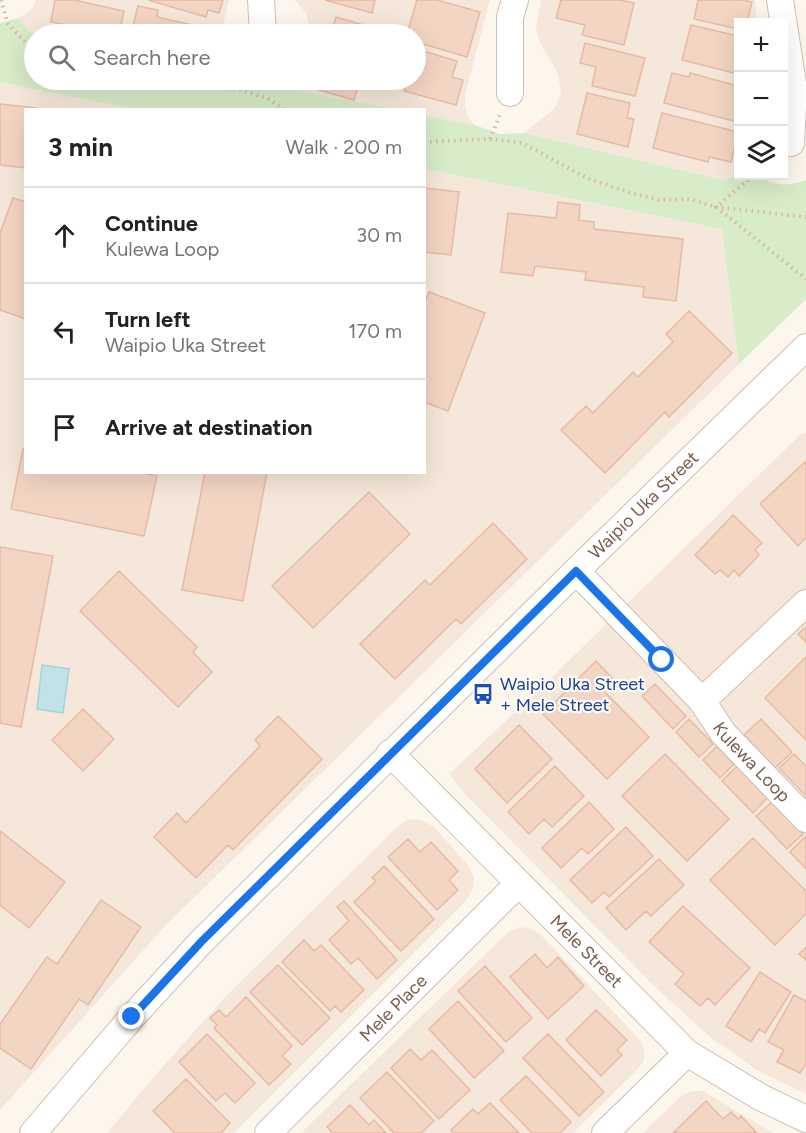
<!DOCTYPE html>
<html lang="en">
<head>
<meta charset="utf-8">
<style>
  body { margin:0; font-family:Figtree,sans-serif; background:#f6f6f6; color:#222 }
  .controls { position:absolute; right:18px; top:18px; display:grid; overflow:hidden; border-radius:0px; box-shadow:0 6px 24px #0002 }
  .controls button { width:54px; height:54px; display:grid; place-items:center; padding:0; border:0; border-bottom:2px solid #e0e0e0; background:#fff; color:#222; font:30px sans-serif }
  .stop { position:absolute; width:18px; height:18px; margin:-14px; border:4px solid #1a73e8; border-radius:50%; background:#fff }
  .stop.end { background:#1a73e8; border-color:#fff; box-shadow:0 2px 6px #0008 }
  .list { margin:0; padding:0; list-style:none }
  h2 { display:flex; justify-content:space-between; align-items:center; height:78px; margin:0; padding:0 24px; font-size:26px }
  h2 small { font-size:20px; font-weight:400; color:#767676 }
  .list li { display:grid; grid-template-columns:39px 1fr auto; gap:18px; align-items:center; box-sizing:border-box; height:96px; padding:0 24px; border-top:2px solid #e0e0e0 }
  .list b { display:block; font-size:22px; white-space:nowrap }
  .list p { margin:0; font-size:20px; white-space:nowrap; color:#767676 }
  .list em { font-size:20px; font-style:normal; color:#767676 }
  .icon { flex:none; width:33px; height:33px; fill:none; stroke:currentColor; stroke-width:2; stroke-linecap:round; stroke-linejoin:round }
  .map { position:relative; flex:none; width:806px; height:1133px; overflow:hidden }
  .search { position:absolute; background:#fff; box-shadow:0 6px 24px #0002; left:24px; top:24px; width:402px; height:66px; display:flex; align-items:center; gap:15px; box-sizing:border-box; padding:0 21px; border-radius:33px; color:#767676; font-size:22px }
  .panel { position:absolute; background:#fff; box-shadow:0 6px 24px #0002; left:24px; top:108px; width:402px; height:366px; border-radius:0px }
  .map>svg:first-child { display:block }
</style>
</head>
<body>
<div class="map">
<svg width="806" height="1133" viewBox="0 0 806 1133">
  <rect width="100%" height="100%" fill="#fdf6ec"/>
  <path fill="#f5e8da" d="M36,0H229L221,34H40L29,32L19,18L33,8Z
    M295,0H490L465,95V106L468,117L475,125L425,115L424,110L396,109L275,86L289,80H416V34H311L306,13Z
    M541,0H755L757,22H738V174L723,180L524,133L554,109L561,94L558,74L539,40L536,28Z
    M0,82L133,109L26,110V472H424L425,169L722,229L739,364L165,926L0,1110Z
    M806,433V1094L758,1071L710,1037L654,986L463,792L449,774L519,709L800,435Z
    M408,819L421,820L434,827L468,865L474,877L473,889L465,902L234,1133H107L158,1072L226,996L395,829Z
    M521,927L532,929L544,938L640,1040L644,1050V1061L634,1073L573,1133H301L509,931Z
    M691,1091H703L773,1133H643L680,1097Z"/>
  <path fill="#d8ecc9" d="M19,18L29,32L40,34H34V80H233L252,87L275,86L396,109H133L0,82V23Z
    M424,115L475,125L499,134L524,133L723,180L738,174V176H761C773,187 791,186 806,180V299L739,364L722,229L425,169Z"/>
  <path fill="#bfe3e8" stroke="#a5d3da" stroke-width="1.5" d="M42,665L69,669L63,713L37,709Z"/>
  <path fill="#f3d5c3" stroke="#e6bba3" stroke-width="1.5" d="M55,0H74L124,11L119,34H78V27L51,22Z
    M148,0H223L219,13L208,10L206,17Z
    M325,0H375L372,13Z
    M417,0H437L480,12L467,57L416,42V34H407Z
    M561,0H620L634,3L624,45L582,35L585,25L556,18Z
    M698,0H743L752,2L747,22H738V29L694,19Z
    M138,6L158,10L157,17L215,30L214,34H131Z
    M336,17L374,28L373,34H331Z
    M691,25L738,36V64H737L734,73L682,60Z
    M585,43L645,58L635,96L592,86L596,67L580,63Z
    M416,49L457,61L452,77L463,80L456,105L404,91L408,80H416Z
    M672,73L689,77L690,73L738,86V122L664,103Z
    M318,80H360L354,100L315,89Z
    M587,93L630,103L627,118L634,119L628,147L577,134Z
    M0,104L36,108V110H26V168L0,165Z
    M662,113L738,132L731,162L709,157L708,162L653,148Z
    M424,188L459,192L451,255L424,252Z
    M13,198L26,202V319L0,310V233Z
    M558,202L580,205L579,220L594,222V229L683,239L676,301L643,297L644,287L585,280L586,272L535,266L533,276L501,272L508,213L556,218Z
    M429,292L485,313L448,411L424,402V303Z
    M689,311L732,353L669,417L665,412L605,473L561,430L586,406L593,413L633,372L638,377L673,342L666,334Z
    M23,449H26V472H138L157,476L144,536L11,509Z
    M806,461V538L798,546L760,504Z
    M205,472H267L243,601L182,590Z
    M369,492L410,534L313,628L272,586Z
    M733,515L762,543L755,550L759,555L739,576L734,570L728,577L720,570L715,574L695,555Z
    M493,523L527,559L461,624L456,619L395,679L360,644L425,580L430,585Z
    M0,547L53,556L21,727L0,723Z
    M119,571L197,647L193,652L212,672L178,707L80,611Z
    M806,627V642L798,634Z
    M806,657V740L765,698Z
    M596,661L613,679L602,689L649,737L607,779L543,714Z
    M655,684L686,716L673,729L642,696Z
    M83,709L114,739L83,771L52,740Z
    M278,716L322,759L233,850L228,845L196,878L154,837L177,813L186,823L260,746L255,740Z
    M689,719L713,744L699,757L676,732Z
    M761,719L792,752L775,768L744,735Z
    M519,725L552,759L507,803L475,769Z
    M717,746L734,764L720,778L703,760Z
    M665,754L729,819L687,861L622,796Z
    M794,754L806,766V796L779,768Z
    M555,766L584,796L552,827L544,819L529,834L508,812Z
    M737,766L767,798L753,813L722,781Z
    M589,802L614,829L588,854L582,848L561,868L542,848Z
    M772,802L803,834L787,849L756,816Z
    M626,827L653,856L609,897L604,892L592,903L570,880Z
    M0,831L65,882L29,928L0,905Z
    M806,836V869L790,852Z
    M753,838L806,891V914L775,945L710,880Z
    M408,839L420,852L431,842L458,871L449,880L458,890L437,910L388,857Z
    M659,859L684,885L651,916L646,911L626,930L606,908Z
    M384,866L434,919L401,951L354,902L376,881L372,878Z
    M101,900L141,927L88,1005L79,999L31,1069L0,1048V1024L47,957L57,964Z
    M344,901L397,960L377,979L358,958L351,964L329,940L349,921L337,907Z
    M683,906L750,968L715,1005L708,998L700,1006L675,984L684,974L649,942Z
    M304,940L314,951L321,945L364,990L341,1012L335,1006L330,1011L282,962Z
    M806,947V960L799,954Z
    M535,954L547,968L558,957L584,986L548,1019L510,977Z
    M278,965L330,1018L302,1045L250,992Z
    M485,966L532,1018L506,1042L458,991Z
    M760,972L791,992L765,1033L759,1029L751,1042L726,1026Z
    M794,995L806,1001V1064L800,1073L777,1062L784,1050L768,1042Z
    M246,997L292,1046L282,1056L291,1064L269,1085L214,1028L217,1025L210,1018L219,1010L226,1017Z
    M458,1001L504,1051L474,1078L429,1029Z
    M596,1010L627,1040L617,1050L622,1055L601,1076L566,1040Z
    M207,1034L255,1083L235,1103L225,1093L216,1101L179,1062Z
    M548,1034L604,1092L579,1116L523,1058Z
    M410,1049L421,1060L432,1050L470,1090L439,1119L391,1068Z
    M387,1072L434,1121L421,1133H394L360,1098Z
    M526,1076L571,1122L560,1133H532L500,1100Z
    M186,1079L230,1123L221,1133H175L153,1111Z
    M706,1101L723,1119L731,1112L738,1119L741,1116L757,1133H673Z
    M490,1103L519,1133H454L451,1130L473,1109L478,1114Z
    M350,1105L369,1125L374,1120L386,1133H333L327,1127Z"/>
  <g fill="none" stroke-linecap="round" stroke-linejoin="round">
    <defs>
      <g id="minor">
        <path d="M261,0L263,34"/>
        <path d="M780,0L794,90L791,143"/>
        <path d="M510,93V17L515,0"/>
        <path id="s1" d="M576,571L702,701L723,733L806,819"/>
        <path d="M702,701L806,603"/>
        <path id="s2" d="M390,753L687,1053L762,1098L806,1119"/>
        <path id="s3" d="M33,1133L132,1017L202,941L576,571L806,347"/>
        <path id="s4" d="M268,1133L518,884"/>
        <path d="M605,1133L687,1053"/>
      </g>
    </defs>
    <use href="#minor" stroke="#d1beb0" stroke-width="28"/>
    <path stroke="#d9b8a5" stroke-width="4" stroke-dasharray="1.5 4.5" stroke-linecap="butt" d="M1,0L8,24L34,51
      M120,80L132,82L238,89L267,98L285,110
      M238,89L243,80
      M490,139L500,115
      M424,142L490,139L522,143L587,178L631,193L659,200L690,199L716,207L806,279
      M753,176L716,207L806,217"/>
    <use href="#minor" stroke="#fff" stroke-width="26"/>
  </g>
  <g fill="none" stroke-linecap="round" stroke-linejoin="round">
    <path stroke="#1a73e8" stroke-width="8" d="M132,1017L202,941L576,571L662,660"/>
  </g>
  <defs>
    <symbol id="bus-bare" viewBox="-9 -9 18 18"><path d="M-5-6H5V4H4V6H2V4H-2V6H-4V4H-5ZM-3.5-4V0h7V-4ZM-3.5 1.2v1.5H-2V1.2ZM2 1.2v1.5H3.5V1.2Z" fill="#1a4fb4" stroke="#fffaf3" stroke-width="2.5" paint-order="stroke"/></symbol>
  </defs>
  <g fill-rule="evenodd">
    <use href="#bus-bare" x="468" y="679" width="30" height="30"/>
  </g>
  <g text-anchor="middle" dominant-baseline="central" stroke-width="4.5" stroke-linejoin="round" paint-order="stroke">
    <g font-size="18" fill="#7a5c4d" stroke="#fffaf3">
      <text stroke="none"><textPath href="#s3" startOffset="876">Waipio Uka Street</textPath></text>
      <text stroke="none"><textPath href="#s1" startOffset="260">Kulewa Loop</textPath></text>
      <text stroke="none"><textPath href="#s2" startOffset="279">Mele Street</textPath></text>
      <text stroke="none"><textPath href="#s4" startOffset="177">Mele Place</textPath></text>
    </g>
    <g font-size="18" fill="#164399" stroke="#fffaf3" text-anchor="start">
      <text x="500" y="684">Waipio Uka Street<tspan x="500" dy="21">+ Mele Street</tspan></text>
    </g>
  </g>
</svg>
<div class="controls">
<button>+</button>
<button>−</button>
<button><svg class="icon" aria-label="layers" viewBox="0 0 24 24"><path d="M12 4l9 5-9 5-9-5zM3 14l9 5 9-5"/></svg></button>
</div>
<div class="stop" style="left:662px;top:660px"></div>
<div class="stop end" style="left:132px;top:1017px"></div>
<div class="search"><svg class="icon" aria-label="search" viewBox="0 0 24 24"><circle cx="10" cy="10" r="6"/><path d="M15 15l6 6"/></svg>Search here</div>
<section class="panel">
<h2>3 min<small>Walk · 200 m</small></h2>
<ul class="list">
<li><svg class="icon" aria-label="ahead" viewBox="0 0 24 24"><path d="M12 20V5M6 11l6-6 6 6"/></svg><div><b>Continue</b><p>Kulewa Loop</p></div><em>30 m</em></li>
<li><svg class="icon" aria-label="left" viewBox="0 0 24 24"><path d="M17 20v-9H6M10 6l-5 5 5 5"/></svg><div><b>Turn left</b><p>Waipio Uka Street</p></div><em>170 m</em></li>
<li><svg class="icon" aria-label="arrive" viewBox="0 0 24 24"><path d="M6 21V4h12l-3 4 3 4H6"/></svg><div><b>Arrive at destination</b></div></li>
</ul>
</section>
</div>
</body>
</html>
